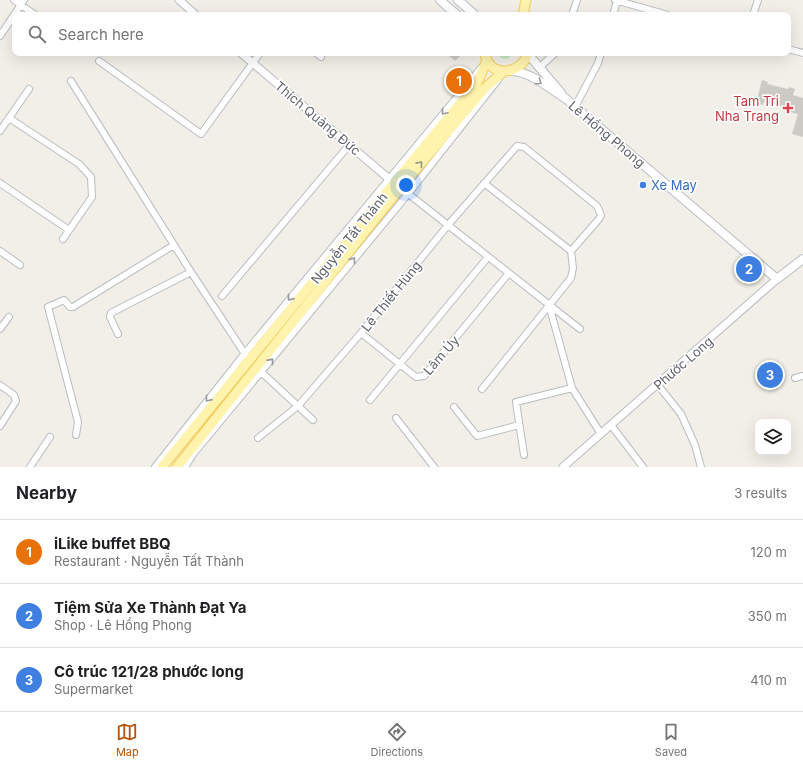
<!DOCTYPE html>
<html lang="en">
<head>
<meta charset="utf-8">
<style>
  body { margin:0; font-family:Inter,sans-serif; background:#f6f6f6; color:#202124 }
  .controls { position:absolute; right:12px; bottom:12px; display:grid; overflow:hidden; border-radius:8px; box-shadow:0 4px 16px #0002 }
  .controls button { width:36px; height:36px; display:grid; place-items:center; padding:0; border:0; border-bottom:1px solid #e0e0e0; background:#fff; color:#202124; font:20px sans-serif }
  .you { position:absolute; left:406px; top:185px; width:14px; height:14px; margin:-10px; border:3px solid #fff; border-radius:50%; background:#1a73e8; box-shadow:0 0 0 6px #1a73e833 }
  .badge { display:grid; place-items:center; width:26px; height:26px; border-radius:50%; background:#b45309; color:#fff; font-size:13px; font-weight:700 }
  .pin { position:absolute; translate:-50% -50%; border:2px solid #fff; box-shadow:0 1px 4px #0006 }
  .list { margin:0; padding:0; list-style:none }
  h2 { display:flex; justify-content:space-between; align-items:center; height:52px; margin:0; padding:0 16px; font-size:17px }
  h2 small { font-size:13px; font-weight:400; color:#757577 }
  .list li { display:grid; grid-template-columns:26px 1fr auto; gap:12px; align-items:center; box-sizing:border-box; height:64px; padding:0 16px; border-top:1px solid #e0e0e0 }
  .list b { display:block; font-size:15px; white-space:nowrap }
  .list p { margin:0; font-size:13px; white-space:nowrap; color:#757577 }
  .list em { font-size:13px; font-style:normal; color:#757577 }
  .icon { flex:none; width:22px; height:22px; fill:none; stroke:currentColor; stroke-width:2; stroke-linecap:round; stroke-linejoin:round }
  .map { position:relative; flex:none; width:803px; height:467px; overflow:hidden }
  .search { position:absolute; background:#fff; box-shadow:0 4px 16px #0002; left:12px; right:12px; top:12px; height:44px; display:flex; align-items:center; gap:10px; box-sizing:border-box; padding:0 14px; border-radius:8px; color:#757577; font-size:15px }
  .sheet { height:244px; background:#fff }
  nav { display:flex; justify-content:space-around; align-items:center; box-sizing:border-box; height:56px; border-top:1px solid #e0e0e0; background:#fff; font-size:11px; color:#757577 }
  nav a { display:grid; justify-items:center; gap:2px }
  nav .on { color:#b45309 }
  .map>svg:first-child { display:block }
</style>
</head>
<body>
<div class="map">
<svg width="803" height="467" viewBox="0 0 803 467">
  <rect width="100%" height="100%" fill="#f1efe7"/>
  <path fill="#c4e8c4" d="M497,53H514L507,59L501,58Z"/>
  <path fill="#cccac4" d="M446,53H463L455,61Z
    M762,80L768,82L767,84L788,89L789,87L795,89L793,95L803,98V137L792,134L798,114L782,110L783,107L764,102L763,105L754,102L755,96H758Z"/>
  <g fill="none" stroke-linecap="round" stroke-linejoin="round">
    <defs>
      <path id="minor" d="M14,0L35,15
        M615,0L668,15
        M572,15L577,0
        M613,15L617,1
        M753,15L758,0
        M0,36L24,0
        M788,49L803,53
        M316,53L321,57
        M99,61L201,134L260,53
        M539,68L555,53
        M71,81L191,272L247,357
        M575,107L598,63L601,53
        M9,118L79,164L91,177L92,197L63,239
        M0,131L29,89
        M0,183L69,230
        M406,192L580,329
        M0,251L20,265
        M222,296L350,144
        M549,305L572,388L601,434
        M0,329L9,317
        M361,333L416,377L424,376L509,273
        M118,334L110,317L111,313L191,272
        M258,369L313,420
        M795,378L803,376
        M0,385L14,395L16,401L0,426
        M658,385L681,414L695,445L701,467
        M482,389L571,278L573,268L571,251L484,183
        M370,400L488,257
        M454,407L477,436L519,425
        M396,418L434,467
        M611,425L643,467
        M76,435L78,422L48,307L64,300L70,307H73L174,245
        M258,438L298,406L361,333L448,225L517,146L524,147L597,206L601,215L599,219L571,251
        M524,455L516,402L572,388
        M30,467L50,437
        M155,467L245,353L481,68
        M185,467L194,453L408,194L498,80"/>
      <path id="tertiary" d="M179,0L196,15
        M241,53L394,183
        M563,467L777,279"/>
      <path id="secondary" d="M440,0L457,15
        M458,0L475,15
        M528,54L561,93
        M511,71C532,72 548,88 565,98L777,279L803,259"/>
      <path id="primary" d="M523,15L526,0
        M485,53C488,78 521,76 528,53
        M162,467L394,183L477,83L487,60
        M177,467L400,188L484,89L504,71"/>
    </defs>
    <use href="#minor" stroke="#b9bcc1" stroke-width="8"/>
    <use href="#tertiary" stroke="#b9bcc1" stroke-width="9"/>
    <use href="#secondary" stroke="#babdc3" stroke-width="10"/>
    <use href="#primary" stroke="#f4cd5d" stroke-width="11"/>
    <use href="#minor" stroke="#fff" stroke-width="6"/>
    <use href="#tertiary" stroke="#fff" stroke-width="7"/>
    <use href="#secondary" stroke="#fff" stroke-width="8"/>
    <use href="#primary" stroke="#fff3ae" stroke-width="9"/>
  </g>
  <defs><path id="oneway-chevron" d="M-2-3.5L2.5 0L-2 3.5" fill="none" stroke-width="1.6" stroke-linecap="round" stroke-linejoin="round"/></defs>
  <g stroke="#96999d">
    <use href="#oneway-chevron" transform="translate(539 82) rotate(35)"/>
    <use href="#oneway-chevron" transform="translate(444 112) rotate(130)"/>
    <use href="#oneway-chevron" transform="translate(353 260) rotate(-51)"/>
    <use href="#oneway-chevron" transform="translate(290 298) rotate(129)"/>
    <use href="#oneway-chevron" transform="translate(271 361) rotate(-51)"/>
    <use href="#oneway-chevron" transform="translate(208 399) rotate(129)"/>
  </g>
  <use stroke="#969580" href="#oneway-chevron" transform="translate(420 164) rotate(-50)"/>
  <path fill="#e0444e" stroke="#fff" stroke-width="1.5" d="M786 102h4v4h4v4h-4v4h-4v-4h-4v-4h4z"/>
  <circle fill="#3f7fe0" stroke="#fff" stroke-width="1.5" cx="643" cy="185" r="4"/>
  <g text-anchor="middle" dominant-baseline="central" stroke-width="3.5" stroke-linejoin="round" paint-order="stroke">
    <g font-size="13" fill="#be3a42" stroke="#fff" text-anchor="end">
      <text x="779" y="101">Tam Tri<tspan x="779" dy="15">Nha Trang</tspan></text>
    </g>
    <g font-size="13" fill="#5e6268" stroke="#fff">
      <text transform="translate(318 118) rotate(40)">Thích Quảng Đức</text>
      <text transform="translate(607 134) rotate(40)">Lê Hồng Phong</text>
      <text transform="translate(349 238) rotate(-51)">Nguyễn Tất Thành</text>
      <text transform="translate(391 296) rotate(-51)">Lê Thiết Hùng</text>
      <text transform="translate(441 355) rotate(-49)">Lâm Úy</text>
      <text transform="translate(683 363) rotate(-41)">Phước Long</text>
    </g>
    <g font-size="13" fill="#366cbe" stroke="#fff" text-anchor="start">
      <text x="651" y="185">Xe May</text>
    </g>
  </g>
</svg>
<div class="controls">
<button><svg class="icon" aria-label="layers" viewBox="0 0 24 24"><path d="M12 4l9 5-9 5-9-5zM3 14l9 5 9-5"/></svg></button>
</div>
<div class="you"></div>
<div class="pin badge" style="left:459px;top:81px;background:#e8710a">1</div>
<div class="pin badge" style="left:749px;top:269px;background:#3f7fe0">2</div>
<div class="pin badge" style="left:770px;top:375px;background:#3f7fe0">3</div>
<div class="search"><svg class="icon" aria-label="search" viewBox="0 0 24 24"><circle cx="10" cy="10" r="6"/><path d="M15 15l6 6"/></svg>Search here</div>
</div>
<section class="sheet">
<h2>Nearby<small>3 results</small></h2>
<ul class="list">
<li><span class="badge" style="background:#e8710a">1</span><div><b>iLike buffet BBQ</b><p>Restaurant · Nguyễn Tất Thành</p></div><em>120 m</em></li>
<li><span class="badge" style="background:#3f7fe0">2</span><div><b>Tiệm Sửa Xe Thành Đạt Ya</b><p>Shop · Lê Hồng Phong</p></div><em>350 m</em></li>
<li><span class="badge" style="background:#3f7fe0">3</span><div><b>Cô trúc 121/28 phước long</b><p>Supermarket</p></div><em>410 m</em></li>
</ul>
</section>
<nav>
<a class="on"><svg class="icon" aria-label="map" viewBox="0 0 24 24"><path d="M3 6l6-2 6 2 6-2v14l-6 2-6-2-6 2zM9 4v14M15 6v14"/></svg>Map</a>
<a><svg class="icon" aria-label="directions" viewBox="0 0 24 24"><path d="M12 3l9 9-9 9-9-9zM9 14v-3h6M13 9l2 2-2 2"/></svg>Directions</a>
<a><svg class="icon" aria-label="saved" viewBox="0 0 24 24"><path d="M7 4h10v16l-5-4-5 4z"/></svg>Saved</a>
</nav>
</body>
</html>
